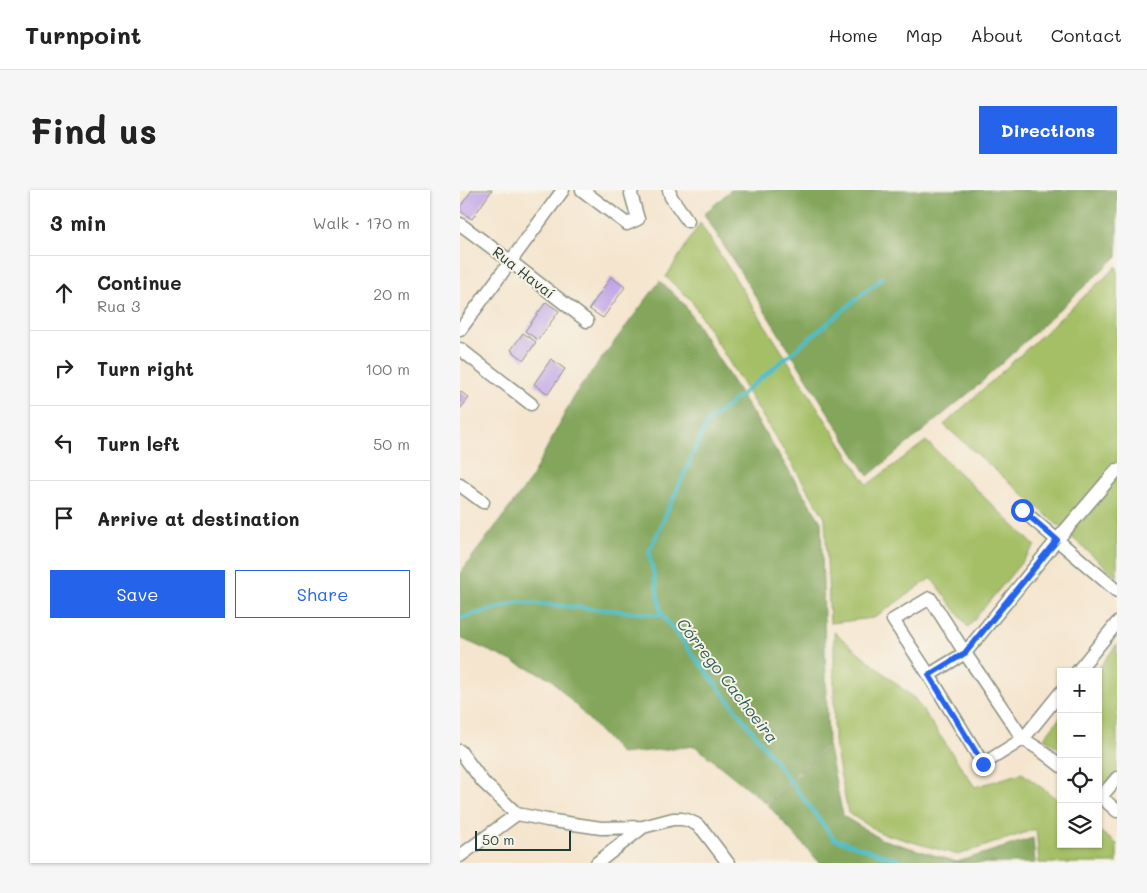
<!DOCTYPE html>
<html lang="en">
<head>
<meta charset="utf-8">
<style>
  body { margin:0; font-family:Mali,sans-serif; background:#f6f6f6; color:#222 }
  .controls { position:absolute; right:15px; bottom:15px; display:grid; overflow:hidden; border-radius:0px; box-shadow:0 1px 4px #0004 }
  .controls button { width:45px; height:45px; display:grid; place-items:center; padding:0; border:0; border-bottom:1px solid #e0e0e0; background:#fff; color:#222; font:25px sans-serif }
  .scale { position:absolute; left:15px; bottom:12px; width:96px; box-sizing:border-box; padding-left:5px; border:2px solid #1f3d34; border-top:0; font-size:14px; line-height:18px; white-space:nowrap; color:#1f3d34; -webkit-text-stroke:4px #f7f3e8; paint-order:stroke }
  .stop { position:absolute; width:15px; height:15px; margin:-11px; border:4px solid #2563eb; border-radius:50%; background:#fff }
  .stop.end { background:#2563eb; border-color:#fff; box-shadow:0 1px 5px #0008 }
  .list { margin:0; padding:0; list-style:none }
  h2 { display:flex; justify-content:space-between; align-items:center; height:65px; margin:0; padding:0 20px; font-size:21px }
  h2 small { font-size:16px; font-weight:400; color:#767676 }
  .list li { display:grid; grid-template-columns:32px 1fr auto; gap:15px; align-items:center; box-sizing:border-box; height:75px; padding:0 20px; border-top:1px solid #e0e0e0 }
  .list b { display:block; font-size:19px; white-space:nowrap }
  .list p { margin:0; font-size:16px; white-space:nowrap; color:#767676 }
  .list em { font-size:16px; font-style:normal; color:#767676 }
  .actions { display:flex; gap:10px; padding:15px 20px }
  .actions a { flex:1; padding:11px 0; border:1px solid #2563eb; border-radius:0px; text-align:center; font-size:18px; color:#2563eb }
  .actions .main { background:#2563eb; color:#fff }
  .icon { flex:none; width:28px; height:28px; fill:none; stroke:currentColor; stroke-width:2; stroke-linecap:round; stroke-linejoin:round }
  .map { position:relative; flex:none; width:657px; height:673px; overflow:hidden; border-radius:0px }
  header { display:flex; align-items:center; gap:30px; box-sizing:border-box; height:70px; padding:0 25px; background:#fff; border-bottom:1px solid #e0e0e0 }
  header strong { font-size:24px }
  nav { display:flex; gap:28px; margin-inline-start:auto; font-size:18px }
  .intro { display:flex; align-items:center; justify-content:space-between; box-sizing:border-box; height:120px; padding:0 30px }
  h1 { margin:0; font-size:35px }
  .button { padding:12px 22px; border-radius:0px; background:#2563eb; color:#fff; font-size:18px; font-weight:700 }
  main { display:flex; gap:30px; padding:0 30px }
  aside { flex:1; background:#fff; border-radius:0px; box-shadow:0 1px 4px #0004 }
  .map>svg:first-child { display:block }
</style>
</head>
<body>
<header>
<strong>Turnpoint</strong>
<nav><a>Home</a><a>Map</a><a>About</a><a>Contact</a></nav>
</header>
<div class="intro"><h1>Find us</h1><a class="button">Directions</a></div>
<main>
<aside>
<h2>3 min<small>Walk · 170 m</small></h2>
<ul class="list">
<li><svg class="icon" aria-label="ahead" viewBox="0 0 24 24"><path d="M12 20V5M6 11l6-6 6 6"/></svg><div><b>Continue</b><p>Rua 3</p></div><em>20 m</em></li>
<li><svg class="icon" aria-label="right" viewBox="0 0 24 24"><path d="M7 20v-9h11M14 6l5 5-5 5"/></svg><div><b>Turn right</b></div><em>100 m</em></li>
<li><svg class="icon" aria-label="left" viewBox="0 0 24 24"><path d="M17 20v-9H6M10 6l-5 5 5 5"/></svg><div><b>Turn left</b></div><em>50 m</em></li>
<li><svg class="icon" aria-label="arrive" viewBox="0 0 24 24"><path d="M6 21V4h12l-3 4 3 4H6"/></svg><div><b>Arrive at destination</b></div></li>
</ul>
<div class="actions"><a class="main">Save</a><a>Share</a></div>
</aside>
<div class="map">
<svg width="657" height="673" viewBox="0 0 657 673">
  <rect width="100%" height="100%" fill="#f7f3e8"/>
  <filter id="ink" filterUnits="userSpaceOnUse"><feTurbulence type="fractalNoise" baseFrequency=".02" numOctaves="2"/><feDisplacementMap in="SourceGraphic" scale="10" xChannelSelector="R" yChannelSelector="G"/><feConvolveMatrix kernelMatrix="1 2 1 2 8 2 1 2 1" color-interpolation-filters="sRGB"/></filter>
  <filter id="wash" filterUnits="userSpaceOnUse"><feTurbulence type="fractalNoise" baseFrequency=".0096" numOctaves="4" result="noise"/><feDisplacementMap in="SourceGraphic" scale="20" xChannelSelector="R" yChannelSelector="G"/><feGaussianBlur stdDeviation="1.12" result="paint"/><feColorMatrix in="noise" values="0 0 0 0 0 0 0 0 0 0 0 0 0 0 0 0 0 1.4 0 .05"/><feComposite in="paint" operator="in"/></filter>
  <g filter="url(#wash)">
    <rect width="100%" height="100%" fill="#f5e5ce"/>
    <path fill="#a5bf66" stroke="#627e4d" d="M240,33L407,295L466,251L575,356L508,437L471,388L414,428L370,433L365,328L231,110L206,87Z
      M657,76V387L484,235Z
      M374,442L455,509L515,597L562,583L601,612V654H638V640L657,654V673H579L576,639L498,665L421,643L388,623L374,551Z
      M657,454V581L647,594L638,588V482H636Z
      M601,526V560L584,548Z"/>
    <path fill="#84a65b" stroke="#527248" d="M271,0H657V66L515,198L408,286L244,24Z
      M200,91L224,114L361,332L368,553L306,613L235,556L161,564L90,488L0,448V383L69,292L115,204Z
      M368,555L383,626L421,649L497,672L573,648L575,673H364L359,672L307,614Z"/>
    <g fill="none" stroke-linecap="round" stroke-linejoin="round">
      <path stroke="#4fbdc6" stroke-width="4" d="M422,88L247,233L189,362L202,425L297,547L374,649L447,673
        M0,428L59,412L202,425"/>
    </g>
    <g id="blocks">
      <path fill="#c1a4e8" d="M12,0H32L12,29L0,21V17Z
        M151,87L165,97L143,128L129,119Z
        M86,112L99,121L78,150L65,141Z
        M63,143L76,152L64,170L51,160Z
        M91,169L105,179L88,204L74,194Z
        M0,201L9,208L0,219Z"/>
    </g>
  </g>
  <g filter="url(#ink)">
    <use href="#blocks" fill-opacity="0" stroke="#8a9181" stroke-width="1"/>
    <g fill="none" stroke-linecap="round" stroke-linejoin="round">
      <defs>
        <path id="minor" d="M122,0L167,34L178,29L171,4L172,0
          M209,0L211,7L228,31
          M0,34L50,71L127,131
          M0,140L103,0
          M0,159L71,214
          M0,295L23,312
          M562,320L657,401
          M617,482L657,433
          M469,485L505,463L597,350L657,280
          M601,502L563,549L523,574L469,485L433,430L470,408L505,463L563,549L579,559L601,576
          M0,561L23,592L57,624L87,630L141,638L183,637L213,629H222L227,630L236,634L243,640L268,673
          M638,604L657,621
          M641,607L657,588
          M0,666L57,624
          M137,673L183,637"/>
      </defs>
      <use href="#minor" stroke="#8a9181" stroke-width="15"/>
      <use href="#minor" stroke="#fff" stroke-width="12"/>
    </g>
  </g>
  <g fill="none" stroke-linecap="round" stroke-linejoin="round" filter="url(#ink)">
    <path stroke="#2563eb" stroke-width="6" d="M523,574L469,485L505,463L597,350L562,320"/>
  </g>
  <g text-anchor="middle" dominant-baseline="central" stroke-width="4" stroke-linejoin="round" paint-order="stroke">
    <g font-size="15" fill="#1f3d34" stroke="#f7f3e8">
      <text transform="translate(64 82) rotate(38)">Rua Havaí</text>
    </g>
    <g font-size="16" font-style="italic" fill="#2b5d58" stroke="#f7f3e8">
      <text transform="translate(268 490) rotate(52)">Córrego Cachoeira</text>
    </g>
  </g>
</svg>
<div class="controls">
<button>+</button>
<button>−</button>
<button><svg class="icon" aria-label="locate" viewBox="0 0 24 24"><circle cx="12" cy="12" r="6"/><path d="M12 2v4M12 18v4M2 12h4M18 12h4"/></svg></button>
<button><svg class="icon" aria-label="layers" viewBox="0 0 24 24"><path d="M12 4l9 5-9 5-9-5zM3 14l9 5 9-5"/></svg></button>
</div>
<div class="scale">50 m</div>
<div class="stop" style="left:562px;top:320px"></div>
<div class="stop end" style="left:523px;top:574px"></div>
</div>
</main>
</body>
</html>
